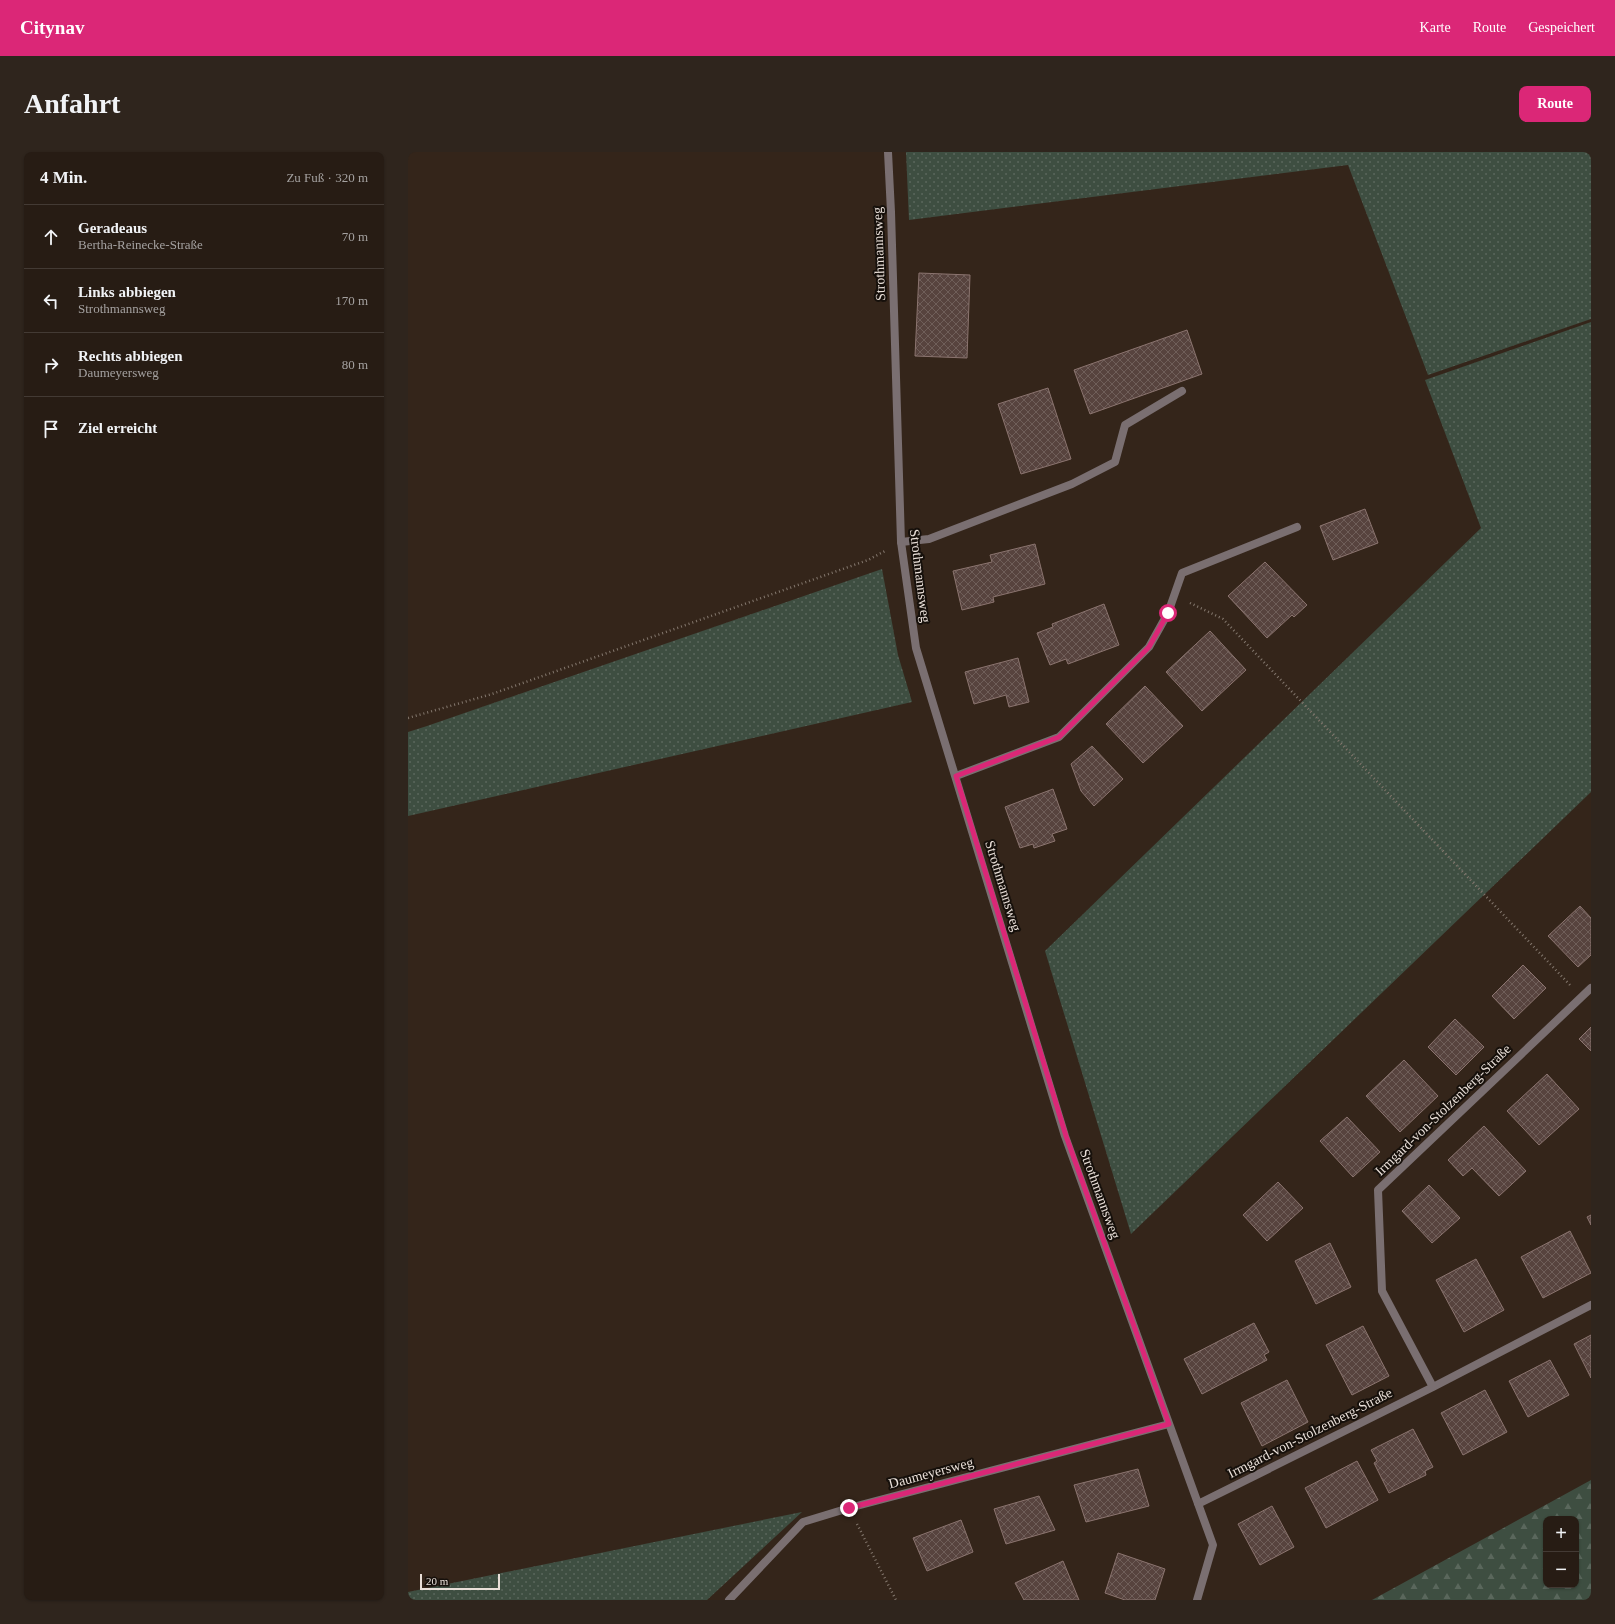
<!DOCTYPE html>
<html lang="de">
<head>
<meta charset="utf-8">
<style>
  body { margin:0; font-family:Georgia,serif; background:#2f251d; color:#f1f3f6 }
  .controls { position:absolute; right:12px; bottom:12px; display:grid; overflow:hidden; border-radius:8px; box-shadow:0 1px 3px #0004 }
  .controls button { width:36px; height:36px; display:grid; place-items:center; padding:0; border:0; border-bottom:1px solid #433a34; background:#271c14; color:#f1f3f6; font:20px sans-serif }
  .scale { position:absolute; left:12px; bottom:10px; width:80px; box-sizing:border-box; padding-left:4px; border:2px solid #e9dfd8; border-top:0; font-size:11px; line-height:14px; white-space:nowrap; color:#e9dfd8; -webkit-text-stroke:3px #16100b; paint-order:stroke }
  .stop { position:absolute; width:12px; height:12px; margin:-9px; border:3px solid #db2777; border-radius:50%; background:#fff }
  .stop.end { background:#db2777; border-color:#fff; box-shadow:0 1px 4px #0008 }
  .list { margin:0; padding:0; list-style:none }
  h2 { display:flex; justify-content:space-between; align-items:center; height:52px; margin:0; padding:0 16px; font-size:17px }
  h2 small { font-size:13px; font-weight:400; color:#a4a1a0 }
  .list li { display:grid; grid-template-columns:26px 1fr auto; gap:12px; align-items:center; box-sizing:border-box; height:64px; padding:0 16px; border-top:1px solid #433a34 }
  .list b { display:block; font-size:15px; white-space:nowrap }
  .list p { margin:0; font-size:13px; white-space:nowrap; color:#a4a1a0 }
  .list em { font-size:13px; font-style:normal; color:#a4a1a0 }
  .icon { flex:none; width:22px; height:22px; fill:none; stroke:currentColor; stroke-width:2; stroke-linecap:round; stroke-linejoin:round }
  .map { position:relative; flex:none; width:1183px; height:1448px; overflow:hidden; border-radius:8px }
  header { display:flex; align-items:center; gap:24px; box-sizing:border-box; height:56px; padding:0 20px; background:#db2777; color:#fff }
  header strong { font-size:19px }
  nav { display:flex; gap:22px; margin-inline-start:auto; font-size:14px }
  .intro { display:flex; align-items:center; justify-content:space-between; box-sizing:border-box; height:96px; padding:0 24px }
  h1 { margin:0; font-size:28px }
  .button { padding:10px 18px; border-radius:8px; background:#db2777; color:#fff; font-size:14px; font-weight:700 }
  main { display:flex; gap:24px; padding:0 24px }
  aside { flex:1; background:#271c14; border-radius:8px; box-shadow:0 1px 3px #0004 }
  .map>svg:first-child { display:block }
</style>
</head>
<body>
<header>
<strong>Citynav</strong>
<nav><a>Karte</a><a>Route</a><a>Gespeichert</a></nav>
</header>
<div class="intro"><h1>Anfahrt</h1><a class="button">Route</a></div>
<main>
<aside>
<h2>4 Min.<small>Zu Fuß · 320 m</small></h2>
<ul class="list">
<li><svg class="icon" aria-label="ahead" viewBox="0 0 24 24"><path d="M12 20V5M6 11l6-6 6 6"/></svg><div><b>Geradeaus</b><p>Bertha-Reinecke-Straße</p></div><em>70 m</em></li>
<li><svg class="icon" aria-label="left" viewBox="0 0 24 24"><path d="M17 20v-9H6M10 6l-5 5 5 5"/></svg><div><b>Links abbiegen</b><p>Strothmannsweg</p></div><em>170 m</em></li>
<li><svg class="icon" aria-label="right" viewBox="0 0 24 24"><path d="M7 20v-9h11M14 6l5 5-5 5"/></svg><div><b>Rechts abbiegen</b><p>Daumeyersweg</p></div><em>80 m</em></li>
<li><svg class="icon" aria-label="arrive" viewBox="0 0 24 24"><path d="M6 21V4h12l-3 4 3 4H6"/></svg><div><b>Ziel erreicht</b></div></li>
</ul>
</aside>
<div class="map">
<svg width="1183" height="1448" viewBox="0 0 1183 1448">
  <defs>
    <pattern id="grass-dots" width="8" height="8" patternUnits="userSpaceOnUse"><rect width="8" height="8" fill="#3e4e41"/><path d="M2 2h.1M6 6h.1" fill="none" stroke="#5a675c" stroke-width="1.8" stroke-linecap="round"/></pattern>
    <pattern id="forest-firs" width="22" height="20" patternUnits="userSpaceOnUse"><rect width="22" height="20" fill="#3e4e41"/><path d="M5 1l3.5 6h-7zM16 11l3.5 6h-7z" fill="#5a675c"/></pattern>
    <pattern id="building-cross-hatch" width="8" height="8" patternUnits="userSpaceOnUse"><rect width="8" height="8" fill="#57433e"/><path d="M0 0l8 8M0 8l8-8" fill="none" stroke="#6f5e59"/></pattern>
  </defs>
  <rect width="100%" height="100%" fill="#34251a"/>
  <path fill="url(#grass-dots)" d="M498,0H1183V167L1020,223L940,13L501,68Z
    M1183,170V640L723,1082L637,799L1073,376L1017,228Z
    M474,417L490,503L504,550L0,664V580L19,574Z
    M394,1360L299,1448H0V1440Z"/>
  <path fill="url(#forest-firs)" fill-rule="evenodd" d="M1183,1328V1448H964ZM1138,1367H1168V1433H1138Z"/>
  <path fill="url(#building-cross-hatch)" stroke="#8b746f" d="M511,121L562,123L559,206L507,204Z
    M779,178L794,222L682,262L666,218Z
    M640,236L663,307L613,322L590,252Z
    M957,357L970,391L925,408L912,374Z
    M627,392L637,432L585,445L586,450L554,458L545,419L584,410L582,403Z
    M857,410L899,453L886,465L884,463L859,486L820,444Z
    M696,452L711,493L660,512L658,507L642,513L629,481L645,475L644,472Z
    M802,479L838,518L794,559L758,520Z
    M610,506L621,550L601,555L598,543L566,552L557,520Z
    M737,534L775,574L735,611L698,572Z
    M684,594L715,627L686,654L673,639L663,612Z
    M645,637L659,677L644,682L647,689L626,696L625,692L612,696L597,655Z
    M1172,754L1183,766V803L1170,815L1140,784Z
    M1115,813L1138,836L1106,867L1084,844Z
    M1047,867L1076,895L1048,923L1020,895Z
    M1183,875V899L1171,887Z
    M996,908L1030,944L992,980L958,944Z
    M1139,922L1171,957L1131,993L1099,959Z
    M939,965L972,1000L945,1025L912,989Z
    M1076,974L1118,1019L1091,1044L1064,1016L1055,1024L1040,1008Z
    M870,1030L895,1056L859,1089L835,1063Z
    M1021,1033L1052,1066L1024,1091L994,1059Z
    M1183,1063V1073L1179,1065Z
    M1162,1079L1183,1121L1135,1146L1113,1105Z
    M922,1091L943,1135L908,1152L887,1109Z
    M1068,1107L1096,1158L1056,1180L1028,1128Z
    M846,1171L861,1200L856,1203L859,1208L794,1242L776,1207Z
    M955,1174L981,1224L944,1243L918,1193Z
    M1183,1183V1226L1166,1192Z
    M1142,1208L1161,1243L1120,1265L1101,1229Z
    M879,1228L900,1270L854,1294L833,1251Z
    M1077,1238L1099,1280L1055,1303L1033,1261Z
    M1005,1277L1025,1315L1017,1319L1018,1323L981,1341L966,1311L969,1309L963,1298Z
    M949,1309L970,1348L918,1376L897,1336Z
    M730,1317L741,1354L678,1370L666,1333Z
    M631,1344L647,1378L598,1392L586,1357Z
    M864,1354L886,1395L852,1413L830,1372Z
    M553,1368L565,1400L519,1419L505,1386Z
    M710,1401L757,1417L747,1448H717L697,1441Z
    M655,1409L671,1448H616L607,1431Z"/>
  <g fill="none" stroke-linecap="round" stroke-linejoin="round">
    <path stroke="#84786e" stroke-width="2.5" stroke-dasharray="1 3" stroke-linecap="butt" d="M782,451L815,467L1162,833
      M0,566L84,542L460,408L477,399
      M449,1372L488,1448"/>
    <path stroke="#7a6f71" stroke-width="8" d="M493,390L521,387L664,332L707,310L717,273L774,239"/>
    <path stroke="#7a6f71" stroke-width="8" d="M480,0L483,60L493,390L508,496L657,984L805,1393L789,1448
      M548,624L651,585L741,495L760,461L774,421L889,375
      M1025,1235L974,1139L970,1038L1183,836
      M790,1352L1025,1235L1183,1153
      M321,1448L395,1370L441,1356L761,1272"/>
  </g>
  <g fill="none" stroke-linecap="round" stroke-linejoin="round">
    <path stroke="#db2777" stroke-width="5" d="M441,1356L761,1272L658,984L548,624L651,585L741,495L760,461"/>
  </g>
  <g text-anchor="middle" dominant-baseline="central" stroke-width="4" stroke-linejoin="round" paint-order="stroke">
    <g font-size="14" fill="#e9dfd8" stroke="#16100b">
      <text transform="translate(471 102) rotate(-92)">Strothmannsweg</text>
      <text transform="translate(512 424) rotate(83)">Strothmannsweg</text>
      <text transform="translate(595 734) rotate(73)">Strothmannsweg</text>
      <text transform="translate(1035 958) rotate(-44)">Irmgard-von-Stolzenberg-Straße</text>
      <text transform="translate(692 1042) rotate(70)">Strothmannsweg</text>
      <text transform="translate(902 1281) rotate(-27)">Irmgard-von-Stolzenberg-Straße</text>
      <text transform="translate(523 1321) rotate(-15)">Daumeyersweg</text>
    </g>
  </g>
</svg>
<div class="controls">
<button>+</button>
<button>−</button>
</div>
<div class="scale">20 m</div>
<div class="stop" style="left:760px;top:461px"></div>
<div class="stop end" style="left:441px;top:1356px"></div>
</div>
</main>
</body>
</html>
